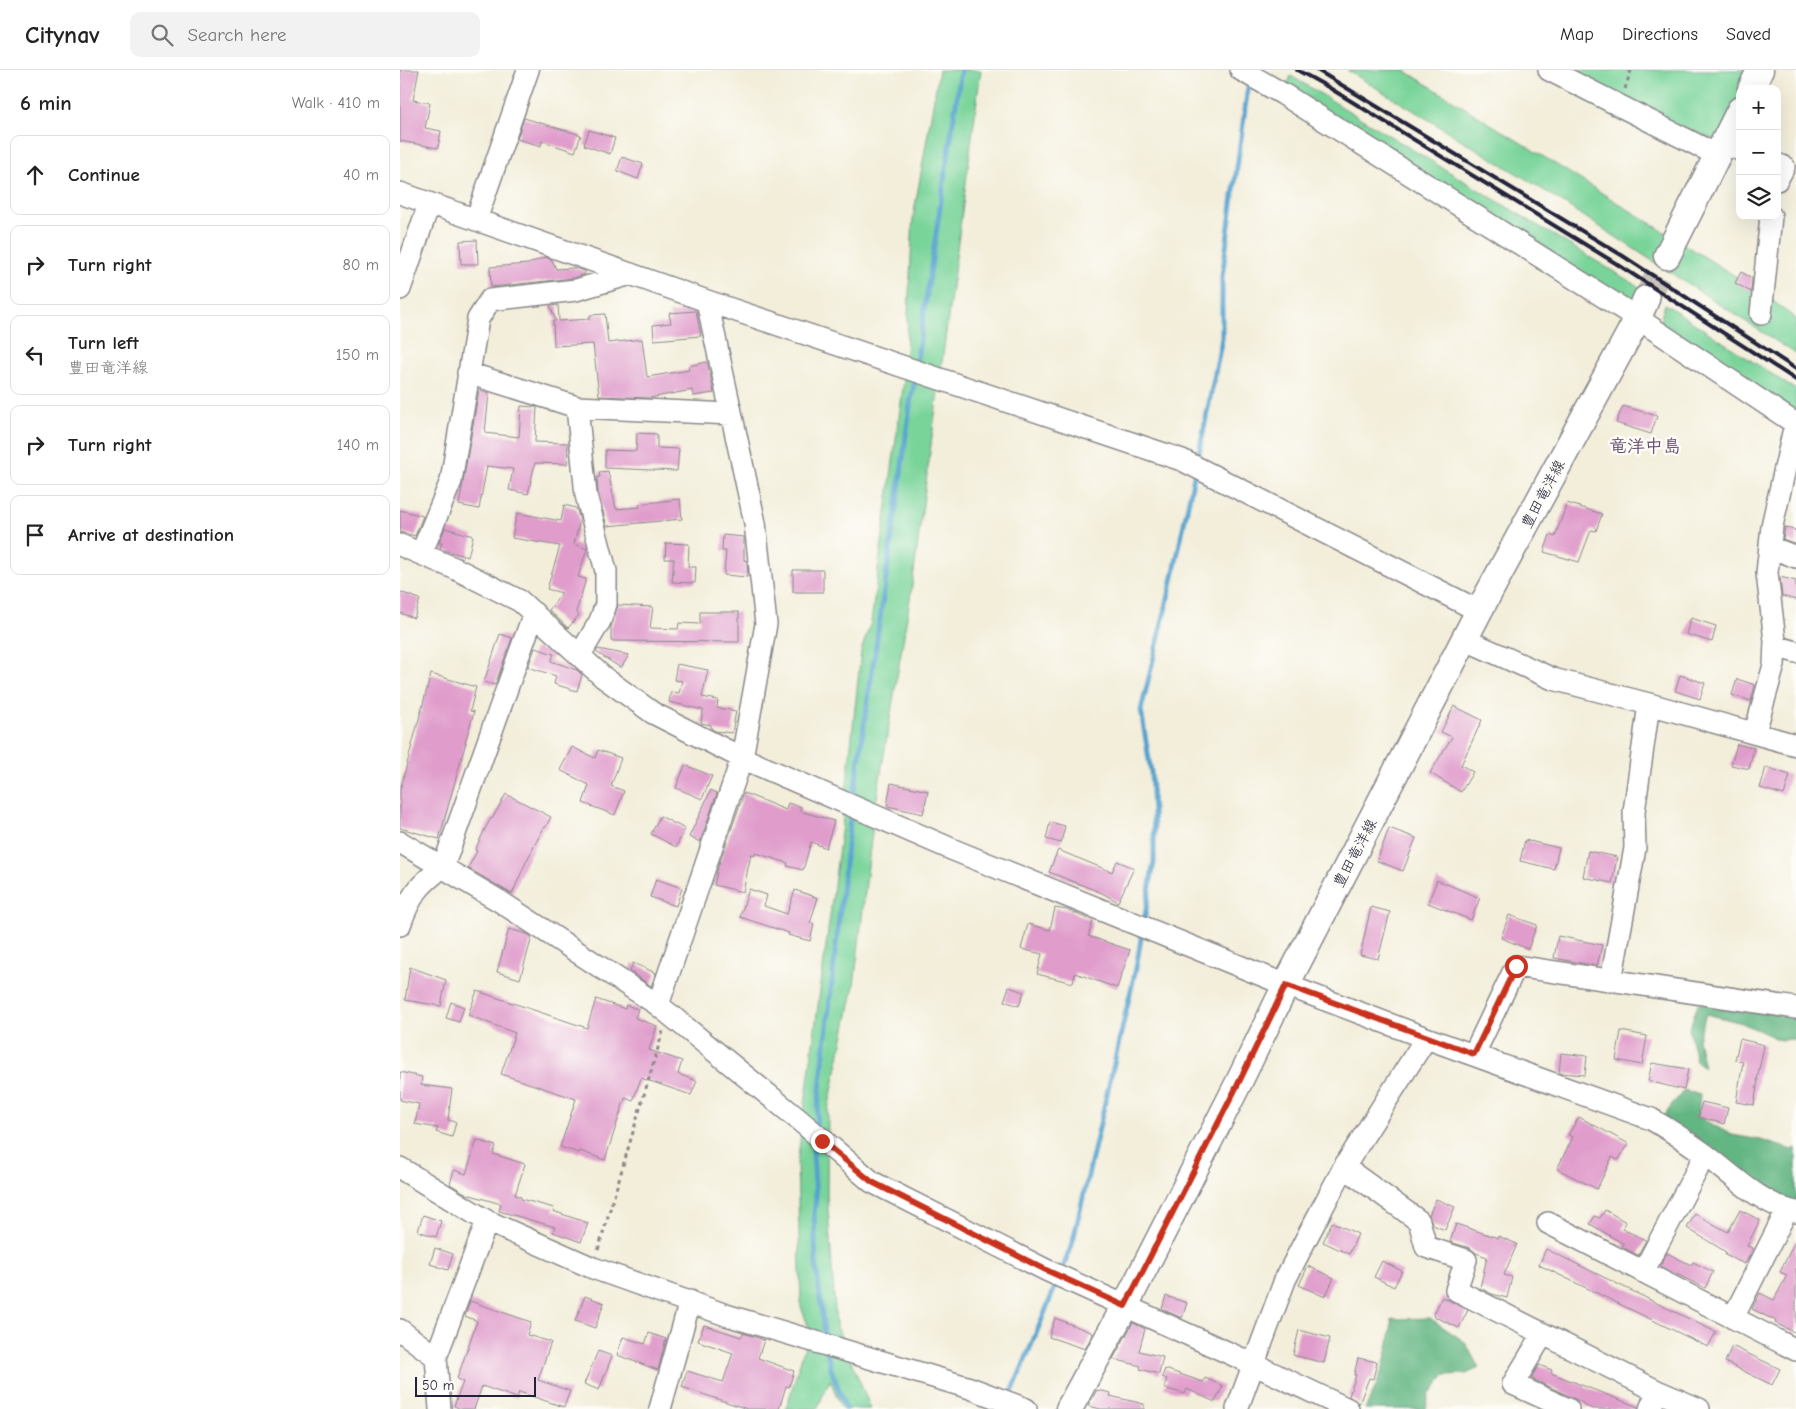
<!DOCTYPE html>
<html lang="en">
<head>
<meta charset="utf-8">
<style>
  body { margin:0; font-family:"Comic Neue","Klee One",sans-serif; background:#f2f2f2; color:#222 }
  .controls { position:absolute; right:15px; top:15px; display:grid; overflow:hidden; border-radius:10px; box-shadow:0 5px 20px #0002 }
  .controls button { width:45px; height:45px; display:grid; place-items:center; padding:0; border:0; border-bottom:1px solid #e0e0e0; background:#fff; color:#222; font:25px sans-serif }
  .scale { position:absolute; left:15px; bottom:12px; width:121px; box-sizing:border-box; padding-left:5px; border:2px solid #22223b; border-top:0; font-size:14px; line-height:18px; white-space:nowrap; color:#22223b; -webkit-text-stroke:4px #fdfcf7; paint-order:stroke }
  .stop { position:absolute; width:15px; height:15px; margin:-11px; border:4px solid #c8321e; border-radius:50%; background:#fff }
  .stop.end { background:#c8321e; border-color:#fff; box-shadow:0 1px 5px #0008 }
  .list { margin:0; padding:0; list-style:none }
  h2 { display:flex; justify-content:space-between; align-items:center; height:65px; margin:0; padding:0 20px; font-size:21px }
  h2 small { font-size:16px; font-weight:400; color:#767676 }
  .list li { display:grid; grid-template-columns:32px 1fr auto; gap:15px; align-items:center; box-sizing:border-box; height:80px; margin:0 10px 10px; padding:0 10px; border:1px solid #e0e0e0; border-radius:10px }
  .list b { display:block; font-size:19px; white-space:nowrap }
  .list p { margin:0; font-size:16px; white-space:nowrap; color:#767676 }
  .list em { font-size:16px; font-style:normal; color:#767676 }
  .icon { flex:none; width:28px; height:28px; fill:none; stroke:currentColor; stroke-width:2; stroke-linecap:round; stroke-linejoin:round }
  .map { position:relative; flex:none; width:1396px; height:1339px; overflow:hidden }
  header { display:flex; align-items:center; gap:30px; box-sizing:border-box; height:70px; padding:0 25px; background:#fff; border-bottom:1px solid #e0e0e0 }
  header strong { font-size:24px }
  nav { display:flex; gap:28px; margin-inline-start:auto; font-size:18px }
  .search { width:350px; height:45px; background:#f2f2f2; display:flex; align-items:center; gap:12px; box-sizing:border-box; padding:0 18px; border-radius:10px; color:#767676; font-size:19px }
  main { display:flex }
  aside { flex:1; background:#fff }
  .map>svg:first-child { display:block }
</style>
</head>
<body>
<header>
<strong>Citynav</strong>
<div class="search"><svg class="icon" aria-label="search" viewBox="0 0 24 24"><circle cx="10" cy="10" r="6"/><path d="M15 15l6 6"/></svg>Search here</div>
<nav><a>Map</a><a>Directions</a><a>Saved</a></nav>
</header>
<main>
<aside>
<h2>6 min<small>Walk · 410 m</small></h2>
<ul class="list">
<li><svg class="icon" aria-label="ahead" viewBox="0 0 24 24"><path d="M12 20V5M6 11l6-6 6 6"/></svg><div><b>Continue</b></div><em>40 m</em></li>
<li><svg class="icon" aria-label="right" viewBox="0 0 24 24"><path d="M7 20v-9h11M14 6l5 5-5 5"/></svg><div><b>Turn right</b></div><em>80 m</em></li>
<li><svg class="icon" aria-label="left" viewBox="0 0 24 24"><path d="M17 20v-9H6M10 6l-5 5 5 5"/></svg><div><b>Turn left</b><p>豊田竜洋線</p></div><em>150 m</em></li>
<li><svg class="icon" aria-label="right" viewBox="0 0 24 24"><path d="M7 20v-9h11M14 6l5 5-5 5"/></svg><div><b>Turn right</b></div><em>140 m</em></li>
<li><svg class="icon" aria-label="arrive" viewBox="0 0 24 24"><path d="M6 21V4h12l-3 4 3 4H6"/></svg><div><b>Arrive at destination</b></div></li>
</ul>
</aside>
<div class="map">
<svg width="1396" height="1339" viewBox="0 0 1396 1339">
  <rect width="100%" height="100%" fill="#fdfcf7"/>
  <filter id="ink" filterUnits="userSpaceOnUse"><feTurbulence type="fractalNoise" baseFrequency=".02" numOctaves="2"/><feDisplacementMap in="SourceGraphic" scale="10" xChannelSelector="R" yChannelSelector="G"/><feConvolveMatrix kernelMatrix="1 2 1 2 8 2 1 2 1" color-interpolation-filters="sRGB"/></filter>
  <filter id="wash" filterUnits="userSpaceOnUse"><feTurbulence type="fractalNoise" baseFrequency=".0096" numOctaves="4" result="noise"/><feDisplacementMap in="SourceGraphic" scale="20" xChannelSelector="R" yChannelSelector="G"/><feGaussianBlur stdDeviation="1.12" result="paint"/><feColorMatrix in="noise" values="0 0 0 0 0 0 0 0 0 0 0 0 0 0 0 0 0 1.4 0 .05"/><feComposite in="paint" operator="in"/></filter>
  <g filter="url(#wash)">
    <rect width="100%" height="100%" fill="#f3eeda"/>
    <path fill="#79d49a" stroke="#4e7b6a" d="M539,0H581L512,517L474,745L454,916L428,1040L427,1125L436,1254L471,1339H442L430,1310L417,1339H386L407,1269L414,1271L401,1237L397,1094L445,732L461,581L471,552L505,303L513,148Z
      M947,0H1004L1364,224L1396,249V284L1134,114Z
      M1149,0H1359L1340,19V40L1323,73L1194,24Z
      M891,6L1244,220L1231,244L884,22Z
      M1265,234L1396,320V354L1257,261Z"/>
    <path fill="#62b682" stroke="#426c5e" d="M1298,933L1396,943V969L1380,970L1342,953L1306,944L1298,969L1304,998L1296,991L1289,960Z
      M1284,1020L1300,1025L1298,1047L1332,1065L1361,1070L1392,1080L1396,1078V1132L1361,1117L1262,1048Z
      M1030,1248L1065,1272L1079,1298L1066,1304L1045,1305L1029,1325L1026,1339H965C981,1308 989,1284 992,1249Z"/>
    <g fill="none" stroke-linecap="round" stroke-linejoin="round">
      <path stroke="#55a2ce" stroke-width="5" d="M516,295L561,0
        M797,393L822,268V207L848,17
        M453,730L498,426L511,328L516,306
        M744,852L754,791V761L751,702L741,640L771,516L795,401
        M416,1055L451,741
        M414,1071L413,1085L416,1129L414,1144L416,1194L425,1269
        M661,1202L672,1175L736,898L742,863
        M427,1280L431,1299L446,1339
        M610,1327L658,1210"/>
    </g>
    <g id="blocks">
      <path fill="#e09dcc" d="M0,0H19L13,30L30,33L25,58L41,61L38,78L0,71Z
        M124,48L181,65L175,82L142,71L141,76L117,69Z
        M189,60L215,68L210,84L184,75Z
        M222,87L243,94L238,109L217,101Z
        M77,170L78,194H61L60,171Z
        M145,187L152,190L156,199L174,198L185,201V204L174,208L91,217L90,197L128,194Z
        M1341,202L1352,208L1351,222L1335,213Z
        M158,235L159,251L190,249V245L205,244L208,273L242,269L247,307L289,300L288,296L307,292L314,323L293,326L292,320L250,328L199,326L193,274L154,276L153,251H156L150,236Z
        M296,241L301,266L254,270L253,255L271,253L269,243Z
        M79,320L89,323L85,363L119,367L121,336L134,337H137L135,372L168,373L167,394L135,393L128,424L109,420L113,399L87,396L79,439L59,435Z
        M1223,336L1257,346L1251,364L1216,353Z
        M237,363L257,364V378L279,379L277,401L205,398V380L236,381Z
        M208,401L216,439L240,437L239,434L280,429L282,449L207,456L198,423L197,407H200L199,402Z
        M1167,433L1202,444L1196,461L1191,460L1179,492L1144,482L1150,465L1155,467Z
        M164,435L176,438L180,450L174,474L187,479L178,507L186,509L176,542L179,545L168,558L149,540L162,523L147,519L160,476L112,468L117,443L161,451Z
        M0,440L23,446L15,466L0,462Z
        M1385,457L1396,461V474L1383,469Z
        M45,458L73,466L68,487L40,479L42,473H39Z
        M323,465L344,467V490L347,491L348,507L324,505L326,481H322Z
        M266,473L289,474L288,497H296L295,513L272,512L274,489H265Z
        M393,500H423V522H393Z
        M1380,507L1396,511V530L1382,526Z
        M0,522L20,529L14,548L0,543Z
        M218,535L253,537L250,558L278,559L279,553L300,554V542H339V572L211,571V557Z
        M1291,548L1316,556L1312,572L1286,564Z
        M100,564L112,568L95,615L84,612Z
        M135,578L154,584L151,591L177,600L182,605L177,621L154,614L156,606L128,597Z
        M198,579L229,585L221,598L196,582Z
        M277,594L308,600L302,627L318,630L317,638L336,641L332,663L315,661L311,658V655L301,653L303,640L269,632L271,622L279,623L282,611L274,610Z
        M31,604L76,617L70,641L74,642L65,672H66L39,769L0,758V720Z
        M1280,605L1305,613L1300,629L1275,621Z
        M1337,609L1355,615L1351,631L1332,625Z
        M1054,636L1082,650L1061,695L1073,702L1061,722L1030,703L1052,667L1041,662Z
        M1337,674L1354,678L1349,699L1331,695Z
        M172,677L195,688L198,680L221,688L211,716L224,721L215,745L183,733L189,715L160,700Z
        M285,695L312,706L302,729L276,718Z
        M1366,697L1390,705L1384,725L1360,718Z
        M491,713L528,721L523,744L487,736Z
        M311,720L317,723L300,772L289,767Z
        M344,723L386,740L388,733L401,737L400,741L434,751L426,778L411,772L403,800L387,796L388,793L356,783L355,785L351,784L343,822L314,815L318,797Z
        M106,724L151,747L145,758L144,757L126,792L112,824L68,798L77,781L75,780L85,759L91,748L92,749Z
        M260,746L285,759L276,777L251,764Z
        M650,752L665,756L661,773L646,769Z
        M989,758L1016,768L1003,801L977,791Z
        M1125,770L1159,778L1154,799L1120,791Z
        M658,780L712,802L717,791L734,798L718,832L702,823L649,802Z
        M1188,781L1217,787L1212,813L1183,807Z
        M256,809L282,818L276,836L250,827Z
        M1037,810L1080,828L1071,850L1028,833Z
        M349,819L367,825L364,836L387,844L395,820L418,828L410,853L414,854L410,871L388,865L389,863L340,847Z
        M971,837L990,842L978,889L960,885Z
        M655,838L667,840L693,851L688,866L730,880L717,918L675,903L673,913L637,904L642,884L621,879L628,854L650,860Z
        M1109,845L1137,855L1128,879L1101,868Z
        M109,859L127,864L132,867L120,909L97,902Z
        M1158,866L1202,875L1197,896L1154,888Z
        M233,893L256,903L251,916L230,901Z
        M10,897L46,910L41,936L5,930Z
        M609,917L624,922L619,936L604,931Z
        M77,921L187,958L196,929L225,939L226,935L238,939L235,948L257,956L249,980L282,991L278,1004L297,1011L291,1025L241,1008L233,1031L225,1028L205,1090L180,1081L179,1083L160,1077L176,1029L101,1004L115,963L68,945Z
        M51,932L64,937L59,952L46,948Z
        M1221,961L1247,966L1242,995L1216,990Z
        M1340,969L1364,975L1357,1010H1358L1354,1035L1336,1032L1343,992L1335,990Z
        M1161,983L1187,986L1185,1005L1159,1003Z
        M1252,993L1288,999L1284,1020L1248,1011Z
        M0,1002L22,1007L21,1015L52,1019L48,1050L56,1052L52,1067L36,1062L38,1058L15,1054L19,1034L0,1030Z
        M1302,1032L1328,1038L1324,1054L1298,1047Z
        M1179,1047L1229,1074L1218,1090L1212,1087L1197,1119L1157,1099L1173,1067L1168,1065Z
        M77,1070L96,1076L93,1084L125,1094L115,1125L121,1127V1129L154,1138L153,1141L188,1153L181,1172L153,1162L155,1157L99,1141L101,1134L67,1124L50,1114L54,1100L66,1104Z
        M1036,1129L1055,1137L1045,1160L1033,1155L1029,1145Z
        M1205,1140L1226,1152L1222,1159L1246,1170L1238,1185L1222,1177L1224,1174L1190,1154L1195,1146L1200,1148Z
        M1340,1140L1360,1150L1347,1176L1353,1178L1345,1194L1325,1185L1326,1182L1287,1158L1295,1144L1328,1162Z
        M23,1145L41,1151L36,1167L18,1161Z
        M932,1152L958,1164L949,1184L923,1172Z
        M1056,1154L1098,1168V1166L1117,1174L1104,1205L1112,1207L1107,1228L1092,1224L1080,1218L1087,1187L1076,1183L1070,1178L1050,1172Z
        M1396,1169V1263L1375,1253L1376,1251L1352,1239L1360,1223L1374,1230L1387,1205L1380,1202Z
        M35,1178L53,1184L48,1200L30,1194Z
        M1146,1179L1316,1262L1308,1277L1139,1195Z
        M1267,1183L1291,1195L1293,1192L1313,1202L1305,1218L1260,1196Z
        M982,1191L1002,1201L994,1217L974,1207Z
        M908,1196L934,1208L925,1227L899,1215Z
        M185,1226L204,1233L195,1258L175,1251Z
        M766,1226L787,1233L782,1248L762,1239Z
        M1042,1227L1068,1240L1059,1258L1033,1246Z
        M70,1231L131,1252L127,1265L151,1272L138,1310L170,1321L164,1337L119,1322L117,1328L82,1316L74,1339H61L54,1336L63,1312L57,1309L77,1251L65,1246Z
        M655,1248L693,1263L685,1279L649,1267Z
        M733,1253L745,1259L739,1281L763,1287L759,1304L740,1299L741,1296L713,1289Z
        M304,1255L341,1267L343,1263L364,1270L358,1288L394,1301L389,1317L386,1316L379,1339H347L282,1317L287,1301L323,1312L333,1283L298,1271Z
        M899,1260L930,1268L924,1293L893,1285Z
        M249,1263L266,1269L258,1300L217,1285L223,1267L245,1274Z
        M1332,1276L1380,1299L1372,1315L1325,1292Z
        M198,1281L212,1286L199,1320L184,1314Z
        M958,1288L977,1292L973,1309L969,1308L959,1334L949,1326L956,1305H954Z
        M1139,1295L1152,1300L1151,1303L1238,1337V1339H1193L1185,1336L1186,1335L1173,1328L1131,1308Z
        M765,1299L803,1312L805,1308L823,1316L815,1332L787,1319L785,1324L764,1318L767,1309L762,1307Z
        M697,1320L711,1323L710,1326L744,1334V1339H701L688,1336Z"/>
    </g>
  </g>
  <g filter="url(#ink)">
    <use href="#blocks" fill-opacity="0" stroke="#8a888a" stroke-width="1"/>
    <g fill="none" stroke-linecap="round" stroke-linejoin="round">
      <path stroke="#c9c5ba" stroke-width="26" stroke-dasharray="26 13" stroke-linecap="butt" d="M1246,229L1267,186"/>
      <defs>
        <path id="minor" d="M841,0L883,24L1231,244L1396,354
          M1149,0L1317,85
          M1323,73L1340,80
          M1377,94L1384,97L1377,110
          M0,123L307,231L782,390L1079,541
          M76,150L128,0
          M0,219L29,134
          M1361,244L1371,146
          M68,303L177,337L331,344
          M177,337L186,425L206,501V534L200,551L180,585
          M0,475L54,498L120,531L203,607L253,643L342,688L556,781L886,915L1026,968L1251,1049C1270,1060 1288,1072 1306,1085C1332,1105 1362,1135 1396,1142
          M1370,477L1396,487
          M21,484L51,411L78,249L90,230L176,220L231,204
          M1066,570L1153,609L1249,634L1396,675
          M1375,576L1396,582
          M1355,662L1374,595L1375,571L1367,503L1372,456L1395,354
          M0,772L101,832L258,935L398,1049L472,1112L646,1200L853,1294L948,1339
          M0,855C9,828 19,814 43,797L134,543
          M1211,911L1235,778L1234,742L1249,634
          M258,935L342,688L366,554L355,453L307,231
          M1074,984L1116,896L1396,938
          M944,1097L1019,1151L1026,1177L1066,1190L1056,1220L1257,1321L1299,1339
          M0,1098L87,1151L193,1198L326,1245L570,1318L626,1339
          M1148,1153L1396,1280
          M1243,1202L1305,1085
          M1333,1248L1387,1140
          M0,1260L36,1287
          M1143,1264L1113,1314L1168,1339
          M40,1339L36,1287L87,1151
          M260,1339L290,1231
          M837,1339L885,1210L906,1169L944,1097L1026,968
          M1250,1339L1257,1321"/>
        <path id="major" d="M1351,19L1360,0
          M1267,186L1340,40
          M669,1339L725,1236L838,1014L886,915L1079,541L1238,248L1246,229"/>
      </defs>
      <use href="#minor" stroke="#8a888a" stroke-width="24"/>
      <use href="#major" stroke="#8a888a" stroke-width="29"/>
      <path stroke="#8a888a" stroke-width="3" stroke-dasharray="4 4" stroke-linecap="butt" d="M1225,19L1231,0
        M198,1180L263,961"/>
      <use href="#minor" stroke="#fff" stroke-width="21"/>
      <use href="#major" stroke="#fff" stroke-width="26"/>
      <path stroke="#22223b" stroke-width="4" d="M897,0L928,17L1217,194L1396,310
        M917,0L1223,186L1396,299"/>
    </g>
  </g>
  <g fill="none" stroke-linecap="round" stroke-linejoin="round" filter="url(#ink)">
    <path stroke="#c8321e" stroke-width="6" d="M422,1071L472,1112L646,1200L725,1236L838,1014L886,915L1074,984L1116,896"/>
  </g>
  <g text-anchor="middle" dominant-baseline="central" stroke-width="5" stroke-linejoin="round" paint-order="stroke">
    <g font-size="15" fill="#22223b" stroke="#fdfcf7">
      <text transform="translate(1143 424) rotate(-62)">豊田竜洋線</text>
      <text transform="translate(955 783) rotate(-62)">豊田竜洋線</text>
    </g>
    <g font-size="18" font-weight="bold" fill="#644d6e" stroke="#fdfcf7">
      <text x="1245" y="376">竜洋中島</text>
    </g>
  </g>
</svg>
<div class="controls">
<button>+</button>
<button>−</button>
<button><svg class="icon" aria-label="layers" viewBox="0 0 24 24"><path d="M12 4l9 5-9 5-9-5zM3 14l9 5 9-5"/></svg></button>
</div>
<div class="scale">50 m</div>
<div class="stop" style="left:1116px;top:896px"></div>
<div class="stop end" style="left:422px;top:1071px"></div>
</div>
</main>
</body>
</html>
